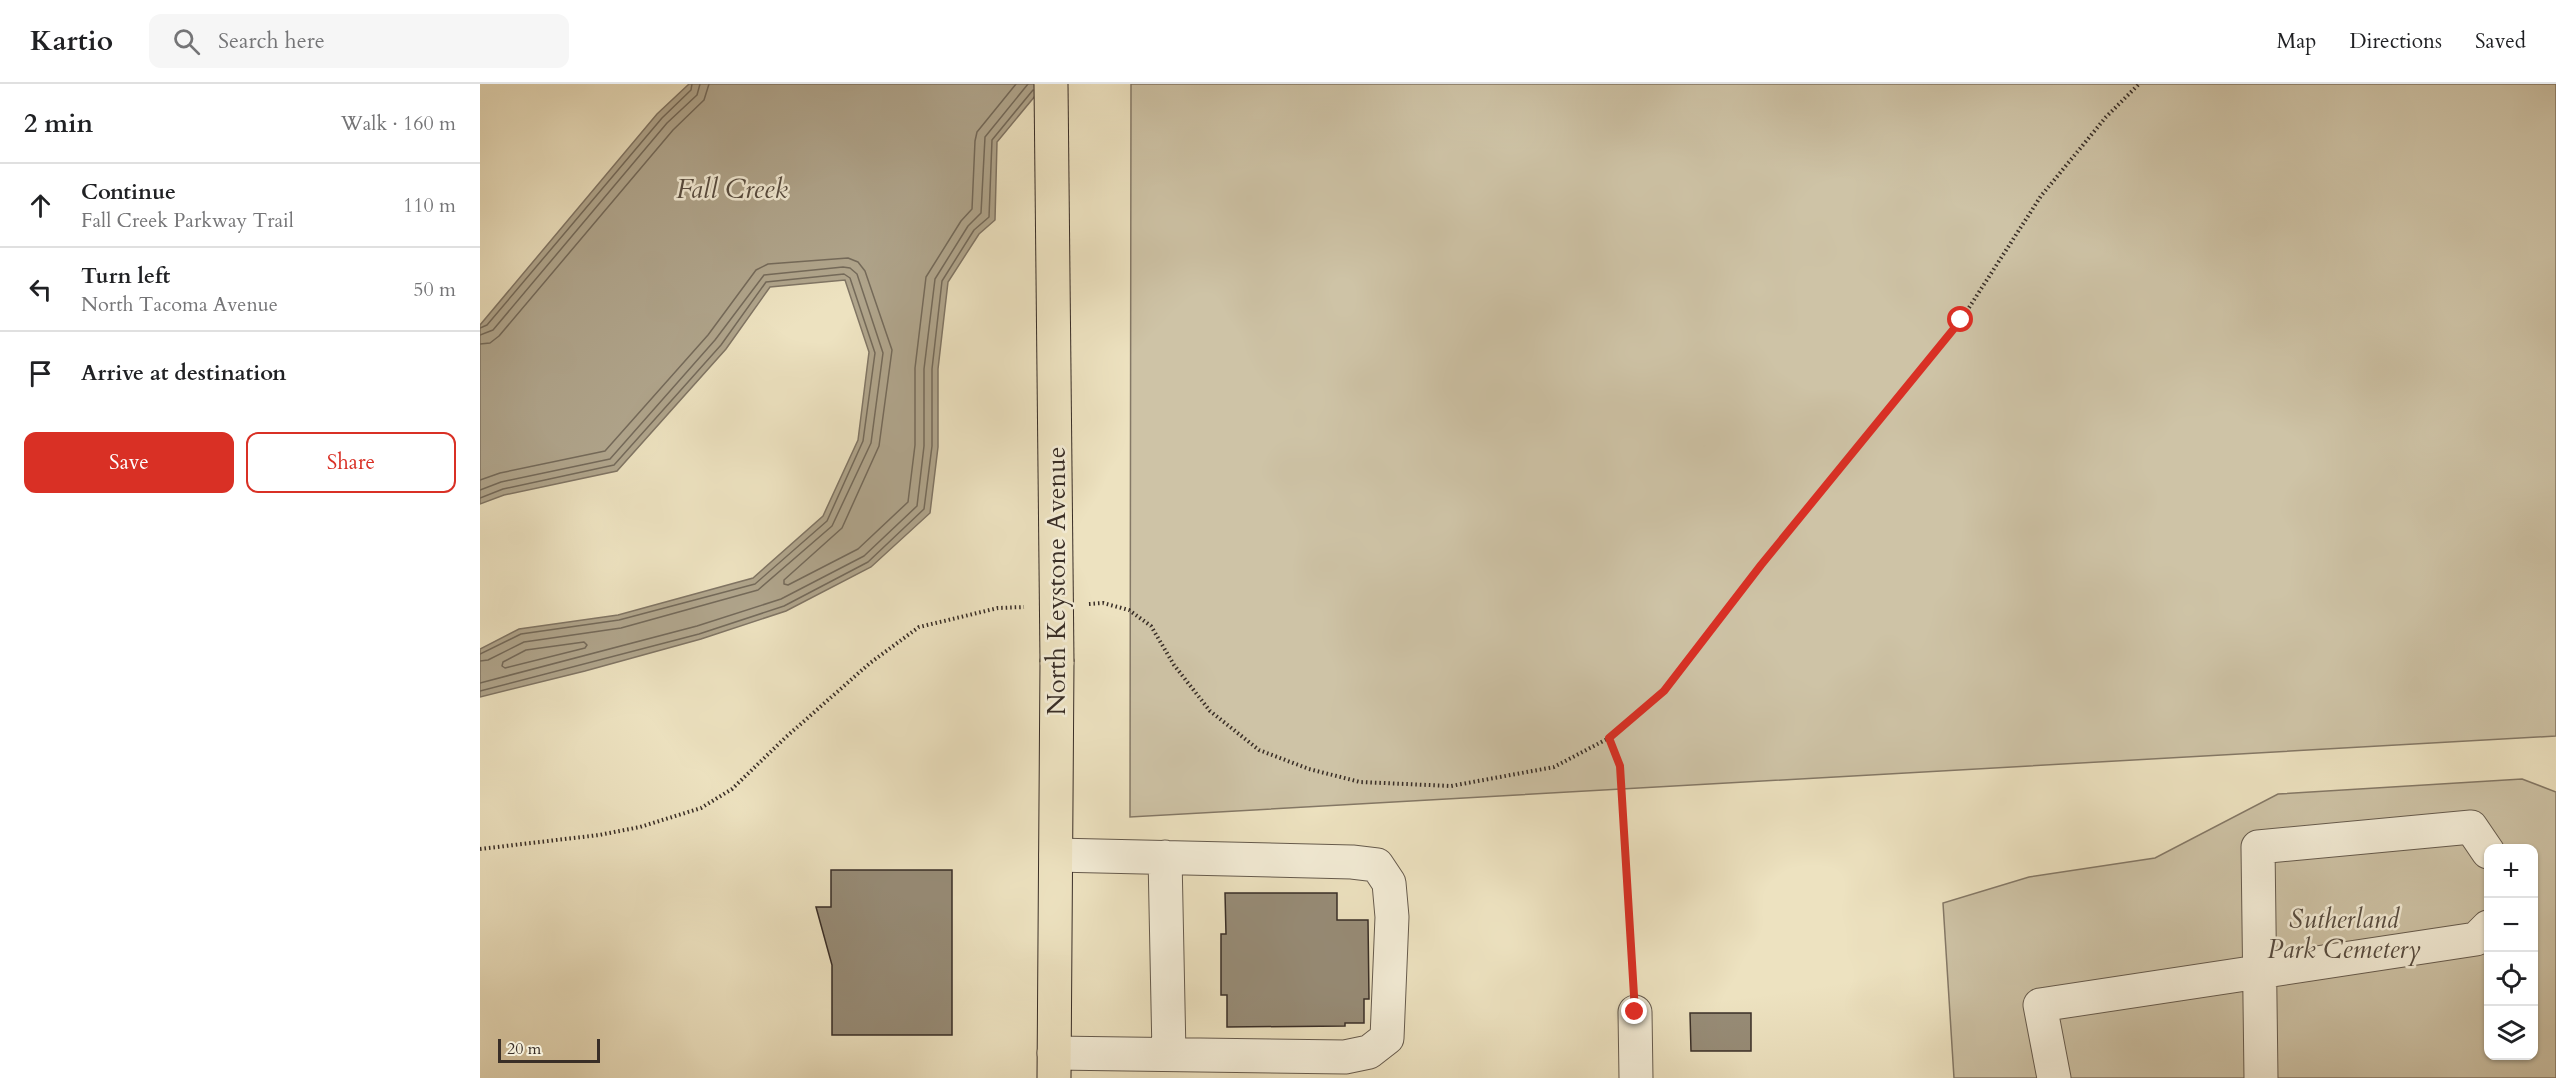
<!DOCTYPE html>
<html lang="en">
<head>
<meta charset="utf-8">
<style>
  body { margin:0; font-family:Cardo,serif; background:#f6f6f6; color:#202124 }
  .controls { position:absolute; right:18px; bottom:18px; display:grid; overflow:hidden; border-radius:12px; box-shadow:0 2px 4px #0004 }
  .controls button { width:54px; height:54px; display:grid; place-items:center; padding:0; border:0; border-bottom:2px solid #e0e0e0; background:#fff; color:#202124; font:30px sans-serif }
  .scale { position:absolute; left:18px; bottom:15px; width:102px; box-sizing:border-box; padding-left:6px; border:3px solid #392e27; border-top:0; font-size:16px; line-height:21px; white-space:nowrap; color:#392e27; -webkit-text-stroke:4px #f3ecd6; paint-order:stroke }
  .stop { position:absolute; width:18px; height:18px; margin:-14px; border:4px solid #d93025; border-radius:50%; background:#fff }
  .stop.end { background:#d93025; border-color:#fff; box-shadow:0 2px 6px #0008 }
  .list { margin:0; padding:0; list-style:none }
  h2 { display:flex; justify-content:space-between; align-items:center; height:78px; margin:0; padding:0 24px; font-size:26px }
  h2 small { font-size:20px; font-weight:400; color:#757577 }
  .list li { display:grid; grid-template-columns:39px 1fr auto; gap:18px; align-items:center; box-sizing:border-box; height:84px; padding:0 24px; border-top:2px solid #e0e0e0 }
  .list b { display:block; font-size:22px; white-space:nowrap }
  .list p { margin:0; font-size:20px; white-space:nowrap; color:#757577 }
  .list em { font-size:20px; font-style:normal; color:#757577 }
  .actions { display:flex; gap:12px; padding:18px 24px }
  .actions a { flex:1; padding:14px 0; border:2px solid #d93025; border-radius:12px; text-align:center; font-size:21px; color:#d93025 }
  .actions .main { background:#d93025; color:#fff }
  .icon { flex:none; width:33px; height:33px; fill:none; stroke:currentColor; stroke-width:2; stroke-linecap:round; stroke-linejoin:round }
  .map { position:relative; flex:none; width:2076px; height:994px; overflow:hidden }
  header { display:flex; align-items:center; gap:36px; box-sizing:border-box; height:84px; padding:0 30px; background:#fff; border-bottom:2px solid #e0e0e0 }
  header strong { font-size:28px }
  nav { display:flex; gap:33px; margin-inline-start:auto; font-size:21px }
  .search { width:420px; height:54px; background:#f6f6f6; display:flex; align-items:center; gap:15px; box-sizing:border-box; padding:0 21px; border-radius:12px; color:#757577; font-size:22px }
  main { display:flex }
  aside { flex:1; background:#fff }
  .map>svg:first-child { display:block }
</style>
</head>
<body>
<header>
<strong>Kartio</strong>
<div class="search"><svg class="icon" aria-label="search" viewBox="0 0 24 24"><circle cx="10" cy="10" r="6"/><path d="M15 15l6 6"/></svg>Search here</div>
<nav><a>Map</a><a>Directions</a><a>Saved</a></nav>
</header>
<main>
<aside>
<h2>2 min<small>Walk · 160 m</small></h2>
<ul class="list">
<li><svg class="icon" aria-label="ahead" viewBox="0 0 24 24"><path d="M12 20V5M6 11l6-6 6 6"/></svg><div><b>Continue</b><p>Fall Creek Parkway Trail</p></div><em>110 m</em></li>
<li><svg class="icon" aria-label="left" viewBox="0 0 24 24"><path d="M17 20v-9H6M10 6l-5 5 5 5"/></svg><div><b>Turn left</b><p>North Tacoma Avenue</p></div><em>50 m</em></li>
<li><svg class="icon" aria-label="arrive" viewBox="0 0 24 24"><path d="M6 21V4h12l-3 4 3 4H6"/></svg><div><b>Arrive at destination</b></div></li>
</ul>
<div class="actions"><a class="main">Save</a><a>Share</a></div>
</aside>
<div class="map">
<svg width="2076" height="994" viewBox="0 0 2076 994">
  <rect width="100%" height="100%" fill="#ede2c0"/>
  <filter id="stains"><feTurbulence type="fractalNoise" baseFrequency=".00333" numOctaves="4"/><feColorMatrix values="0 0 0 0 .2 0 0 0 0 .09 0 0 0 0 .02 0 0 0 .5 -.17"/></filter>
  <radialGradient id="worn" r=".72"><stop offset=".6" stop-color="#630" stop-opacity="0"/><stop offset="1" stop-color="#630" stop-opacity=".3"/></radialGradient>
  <path fill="#cec3a6" stroke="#847866" stroke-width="1.5" fill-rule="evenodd" d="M651,0H2076V652L650,733Z
    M2042,695L2076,708V994H1474L1463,819L1549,793L1675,774L1798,710ZM2008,764H2054V972H2008Z"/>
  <path fill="#b0a58c" stroke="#807564" stroke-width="1.5" d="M209,0H565L517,58L515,136L499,150L468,198L458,285V363L450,429L391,483L306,527L221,555L105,587L0,613V565L39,545L138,531L273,494L343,432L378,356L389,268L365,196L290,203L246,265L137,387L24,411L0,420V241L177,30Z"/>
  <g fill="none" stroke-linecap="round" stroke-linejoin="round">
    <path stroke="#746a5a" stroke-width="1.5" d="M0,244L7,241L182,34L211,6L212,0
      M0,251L13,246L187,39L217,11L220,0
      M0,260L10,259L19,252L193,46L224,16L229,0
      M0,396L20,389L125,367L228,251L276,186L288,180L368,174L378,178L385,187L412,266L399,362L362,444L304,496V500L308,501L378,465L428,418L435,361V284L446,193L481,137L492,125L495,57L497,48L536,0
      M0,406L21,398L130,375L235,256L284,191L363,183L370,184L377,190L403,269L391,359L352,442L278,506L141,544L44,558L8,576L0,577
      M0,414L23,405L134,381L241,261L286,198L364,190L370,194L395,269L383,357L347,437L275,500L139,536L41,550L0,570
      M104,558L107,561L105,564L25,584L22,582L23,578L46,566Z
      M0,599L217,542L301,515L384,472L437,422L444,362V285L455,195L488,142L501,129L505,53L548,0
      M0,607L219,550L304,522L388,478L444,425L452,362V285L462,197L494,146L509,133L512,56L553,6"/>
  </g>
  <path fill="#978c77" stroke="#392e27" stroke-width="1.5" d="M351,786H472V951H352V881L336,823H351Z
    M745,809H857V836H888L889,915H884V939H865V942L747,943V911H741V850H746Z
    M1210,929H1271V967H1211Z"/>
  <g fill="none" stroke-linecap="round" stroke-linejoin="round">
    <defs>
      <path id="minor" d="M685,773L689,970
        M1155,928L1156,994
        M574,969L865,973L889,968L907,954L912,833L909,799L897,781L872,778L576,771
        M1574,994L1560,921L1996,855L2008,843
        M1781,994L1778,763L1991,743L2008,768"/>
      <path id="major" d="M574,994L577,578"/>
    </defs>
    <use href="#minor" stroke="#665b4d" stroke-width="35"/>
    <use href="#major" stroke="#392e27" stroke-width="35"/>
    <path stroke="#392e27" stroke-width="4" stroke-dasharray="1.5 3" stroke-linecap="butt" d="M609,520L623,519L649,526L671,542L694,581L730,627L779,666L829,685L880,698L971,702L1074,683L1129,654L1184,607L1281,481L1481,236L1561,112L1626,33L1659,0
      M1129,654L1140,682L1153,897
      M0,765L119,751L160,743L221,724L252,705L306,653L390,579L439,543L518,524L544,523"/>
    <use href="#minor" stroke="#f3ecd6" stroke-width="33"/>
    <use href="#major" stroke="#ede2c0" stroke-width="33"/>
    <defs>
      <path id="major-bridge" d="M571,0L577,578"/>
    </defs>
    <use href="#major-bridge" stroke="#392e27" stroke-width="35" stroke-linecap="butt"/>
    <use href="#major-bridge" stroke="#ede2c0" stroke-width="33"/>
  </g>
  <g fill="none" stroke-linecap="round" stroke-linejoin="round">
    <path stroke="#d93025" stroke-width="8" d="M1155,928L1140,682L1129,654L1184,607L1281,481L1481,236"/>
  </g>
  <g text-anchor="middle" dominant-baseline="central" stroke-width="5" stroke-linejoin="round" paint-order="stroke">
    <g font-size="26" fill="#392e27" stroke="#f3ecd6">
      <text transform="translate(576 497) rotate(-90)">North Keystone Avenue</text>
    </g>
    <g font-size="26" font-style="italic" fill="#574c40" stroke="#f3ecd6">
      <text x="1864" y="835">Sutherland<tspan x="1864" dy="30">Park Cemetery</tspan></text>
    </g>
    <g font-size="27" font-style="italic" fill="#574c40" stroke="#f3ecd6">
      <text x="252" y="105">Fall Creek</text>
    </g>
  </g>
  <rect width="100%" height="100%" filter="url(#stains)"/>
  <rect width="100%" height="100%" fill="url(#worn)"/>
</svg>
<div class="controls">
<button>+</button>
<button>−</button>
<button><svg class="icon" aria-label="locate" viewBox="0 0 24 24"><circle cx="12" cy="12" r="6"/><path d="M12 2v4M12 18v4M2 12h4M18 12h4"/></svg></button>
<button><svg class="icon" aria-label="layers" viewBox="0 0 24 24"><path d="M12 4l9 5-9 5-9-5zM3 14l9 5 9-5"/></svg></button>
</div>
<div class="scale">20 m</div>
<div class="stop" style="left:1481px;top:236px"></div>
<div class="stop end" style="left:1155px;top:928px"></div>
</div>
</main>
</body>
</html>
